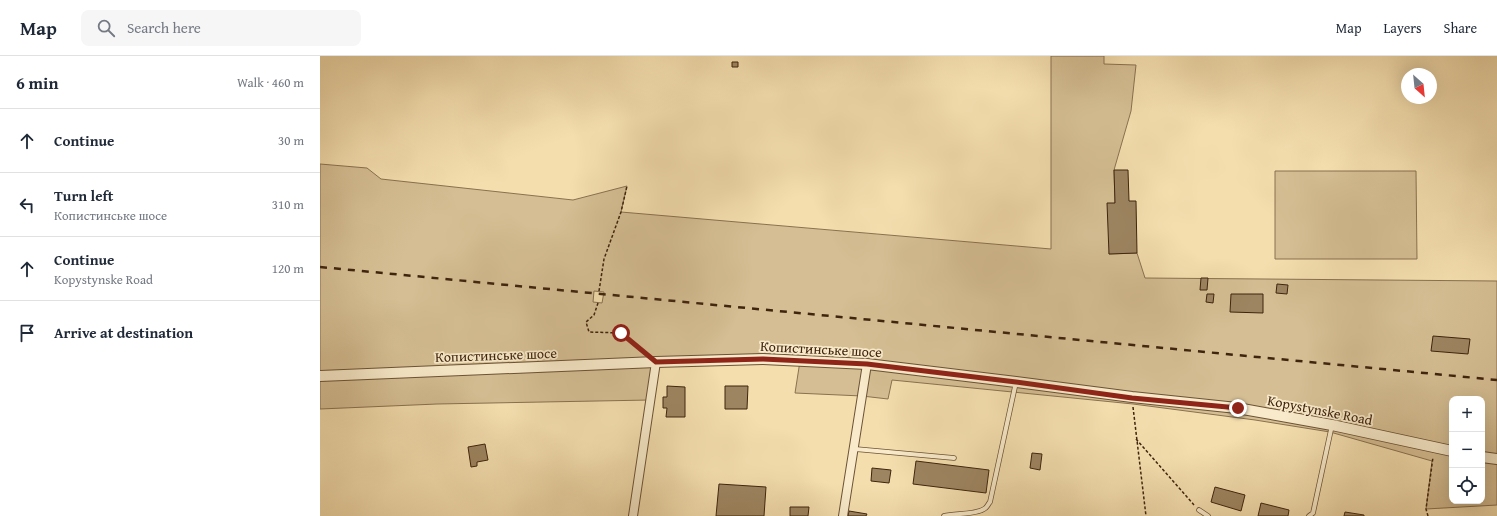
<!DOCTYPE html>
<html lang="en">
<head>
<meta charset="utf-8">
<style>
  body { margin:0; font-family:"Gentium Book Plus",serif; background:#f6f6f7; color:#1f2937 }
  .controls { position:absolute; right:12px; bottom:12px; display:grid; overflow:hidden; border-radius:8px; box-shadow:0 4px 16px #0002 }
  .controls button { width:36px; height:36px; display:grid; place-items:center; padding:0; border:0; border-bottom:1px solid #e0e1e3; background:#fff; color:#1f2937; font:20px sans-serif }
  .compass { position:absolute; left:1081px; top:12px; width:36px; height:36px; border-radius:50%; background:#fff; box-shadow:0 4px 16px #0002; rotate:153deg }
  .stop { position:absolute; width:12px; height:12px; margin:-9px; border:3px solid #8f2418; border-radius:50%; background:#fff }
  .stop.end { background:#8f2418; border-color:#fff; box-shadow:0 1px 4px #0008 }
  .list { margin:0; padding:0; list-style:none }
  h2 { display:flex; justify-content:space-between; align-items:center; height:52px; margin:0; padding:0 16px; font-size:17px }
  h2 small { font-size:13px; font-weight:400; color:#747a83 }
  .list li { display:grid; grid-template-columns:26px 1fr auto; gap:12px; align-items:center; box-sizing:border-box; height:64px; padding:0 16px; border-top:1px solid #e0e1e3 }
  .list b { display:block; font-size:15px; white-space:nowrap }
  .list p { margin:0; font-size:13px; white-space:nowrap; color:#747a83 }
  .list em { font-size:13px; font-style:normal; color:#747a83 }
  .icon { flex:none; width:22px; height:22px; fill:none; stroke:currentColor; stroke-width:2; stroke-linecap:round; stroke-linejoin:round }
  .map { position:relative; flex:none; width:1177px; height:460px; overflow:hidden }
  header { display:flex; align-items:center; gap:24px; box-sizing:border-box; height:56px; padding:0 20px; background:#fff; border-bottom:1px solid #e0e1e3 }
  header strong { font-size:19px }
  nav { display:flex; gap:22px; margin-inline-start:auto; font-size:14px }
  .search { width:280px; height:36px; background:#f6f6f7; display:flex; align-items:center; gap:10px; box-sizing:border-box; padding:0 14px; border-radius:8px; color:#747a83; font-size:15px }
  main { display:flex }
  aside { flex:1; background:#fff }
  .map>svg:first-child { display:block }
</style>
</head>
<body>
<header>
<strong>Map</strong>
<div class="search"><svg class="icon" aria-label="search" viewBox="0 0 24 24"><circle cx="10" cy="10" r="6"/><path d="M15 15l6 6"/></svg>Search here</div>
<nav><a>Map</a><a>Layers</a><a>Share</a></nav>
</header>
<main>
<aside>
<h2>6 min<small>Walk · 460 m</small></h2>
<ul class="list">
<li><svg class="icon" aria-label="ahead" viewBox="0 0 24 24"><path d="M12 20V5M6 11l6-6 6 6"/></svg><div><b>Continue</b></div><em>30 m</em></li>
<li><svg class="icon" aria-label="left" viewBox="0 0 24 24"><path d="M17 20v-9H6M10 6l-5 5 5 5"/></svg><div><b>Turn left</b><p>Копистинське шосе</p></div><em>310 m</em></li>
<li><svg class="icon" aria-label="ahead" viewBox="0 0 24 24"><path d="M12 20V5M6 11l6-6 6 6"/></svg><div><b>Continue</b><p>Kopystynske Road</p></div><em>120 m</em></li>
<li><svg class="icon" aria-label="arrive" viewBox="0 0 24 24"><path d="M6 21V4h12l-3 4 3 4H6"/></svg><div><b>Arrive at destination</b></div></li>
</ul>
</aside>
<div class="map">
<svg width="1177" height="460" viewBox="0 0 1177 460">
  <rect width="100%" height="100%" fill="#f4deae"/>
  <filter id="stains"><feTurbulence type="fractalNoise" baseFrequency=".005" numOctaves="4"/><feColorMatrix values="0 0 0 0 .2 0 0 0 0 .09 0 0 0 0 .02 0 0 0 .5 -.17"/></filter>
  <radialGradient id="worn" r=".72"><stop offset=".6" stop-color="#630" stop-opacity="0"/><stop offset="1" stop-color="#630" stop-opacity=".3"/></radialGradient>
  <path fill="#d5be93" stroke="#8a7150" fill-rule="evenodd" d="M731,0H784V8L816,9L811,55L794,114L795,147L789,198L817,197L825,222L1177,225V449L1106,453L1112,405L1010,376L935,364L813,348L572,324L568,343L542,340L475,337L480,305L336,306L330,344L117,348L0,353V108L47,112L61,123L253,144L307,130L301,156L731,193ZM274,235L284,236L282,247L273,246ZM1132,343H1162V445H1132Z
    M955,115H1096L1097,203H955Z"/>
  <path fill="#9d8561" stroke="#3f240e" d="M412,6H418V11H412Z
    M794,114H808L809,145H816L817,197L789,198L787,147H795Z
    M881,222H888L887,234H880Z
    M957,228L968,229L967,238L956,237Z
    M887,238H894L893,247L886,246Z
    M911,238H943V257L910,256Z
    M1113,280L1150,283L1148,298L1111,295Z
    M347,330L365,331V361H346L347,352H343V341H347Z
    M405,330H428L427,353H405Z
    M165,388L168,404L157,406V410L151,411L148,391Z
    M712,397L722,398L720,414L710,412Z
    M596,405L669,414L666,437L593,428Z
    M552,412L571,414L569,427L551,425Z
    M399,428L446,431L444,460H396Z
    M895,431L925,439L921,455L891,446Z
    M941,447L969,454L968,460H938Z
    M470,451H489L488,460H470Z
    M529,455L547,458L546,460H528Z
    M1025,456L1044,459V460H1024Z"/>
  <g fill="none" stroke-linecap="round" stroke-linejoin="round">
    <defs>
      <path id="service" d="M535,393L634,402
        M879,454L888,460
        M624,460C635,457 655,459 664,453C667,452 668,448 670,446L696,326
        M989,460L993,457L1012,369"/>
      <path id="minor" d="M313,460L336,306
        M523,460L547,308"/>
      <path id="tertiary" d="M0,320L336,306L443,303L547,308L696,326L812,341L917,352L1012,369L1132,395
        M1162,401L1177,403"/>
    </defs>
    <use href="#service" stroke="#6c5236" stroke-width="5.5"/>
    <use href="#minor" stroke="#6c5236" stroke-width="10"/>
    <use href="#tertiary" stroke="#6c5236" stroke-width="12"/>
    <path stroke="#3f240e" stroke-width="1.5" stroke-dasharray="3 2" stroke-linecap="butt" d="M279,235L284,203L301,156L307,130
      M278,247L274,259L266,266L269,276L301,277L325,297
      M813,351L826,460
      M816,383L874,449
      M1108,460L1106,453L1113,401"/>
    <use href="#service" stroke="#f8eaca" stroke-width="4"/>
    <use href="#minor" stroke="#f8eaca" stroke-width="8"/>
    <use href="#tertiary" stroke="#f8eaca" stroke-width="10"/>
    <path stroke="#3f240e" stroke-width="2.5" stroke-dasharray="7 7" stroke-linecap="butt" d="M0,211L1177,324"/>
  </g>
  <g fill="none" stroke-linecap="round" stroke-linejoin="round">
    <path stroke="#8f2418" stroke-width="5" d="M301,277L336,306L443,303L547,308L696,326L812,342L918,352"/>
  </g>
  <g text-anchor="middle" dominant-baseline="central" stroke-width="3.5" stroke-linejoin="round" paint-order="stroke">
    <g font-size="14" fill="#3f240e" stroke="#f8eaca">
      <text transform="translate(501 293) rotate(3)">Копистинське шосе</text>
      <text transform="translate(176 299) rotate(-2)">Копистинське шосе</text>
      <text transform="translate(1000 354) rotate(11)">Kopystynske Road</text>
    </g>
  </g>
  <rect width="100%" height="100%" filter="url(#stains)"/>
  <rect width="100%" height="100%" fill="url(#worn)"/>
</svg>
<div class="controls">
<button>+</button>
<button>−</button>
<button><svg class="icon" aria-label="locate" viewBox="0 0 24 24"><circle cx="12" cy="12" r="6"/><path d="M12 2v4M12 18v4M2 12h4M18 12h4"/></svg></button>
</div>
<svg class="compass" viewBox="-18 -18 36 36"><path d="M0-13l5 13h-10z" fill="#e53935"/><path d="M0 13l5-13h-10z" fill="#747a83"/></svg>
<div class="stop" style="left:301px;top:277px"></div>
<div class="stop end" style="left:918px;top:352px"></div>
</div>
</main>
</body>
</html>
